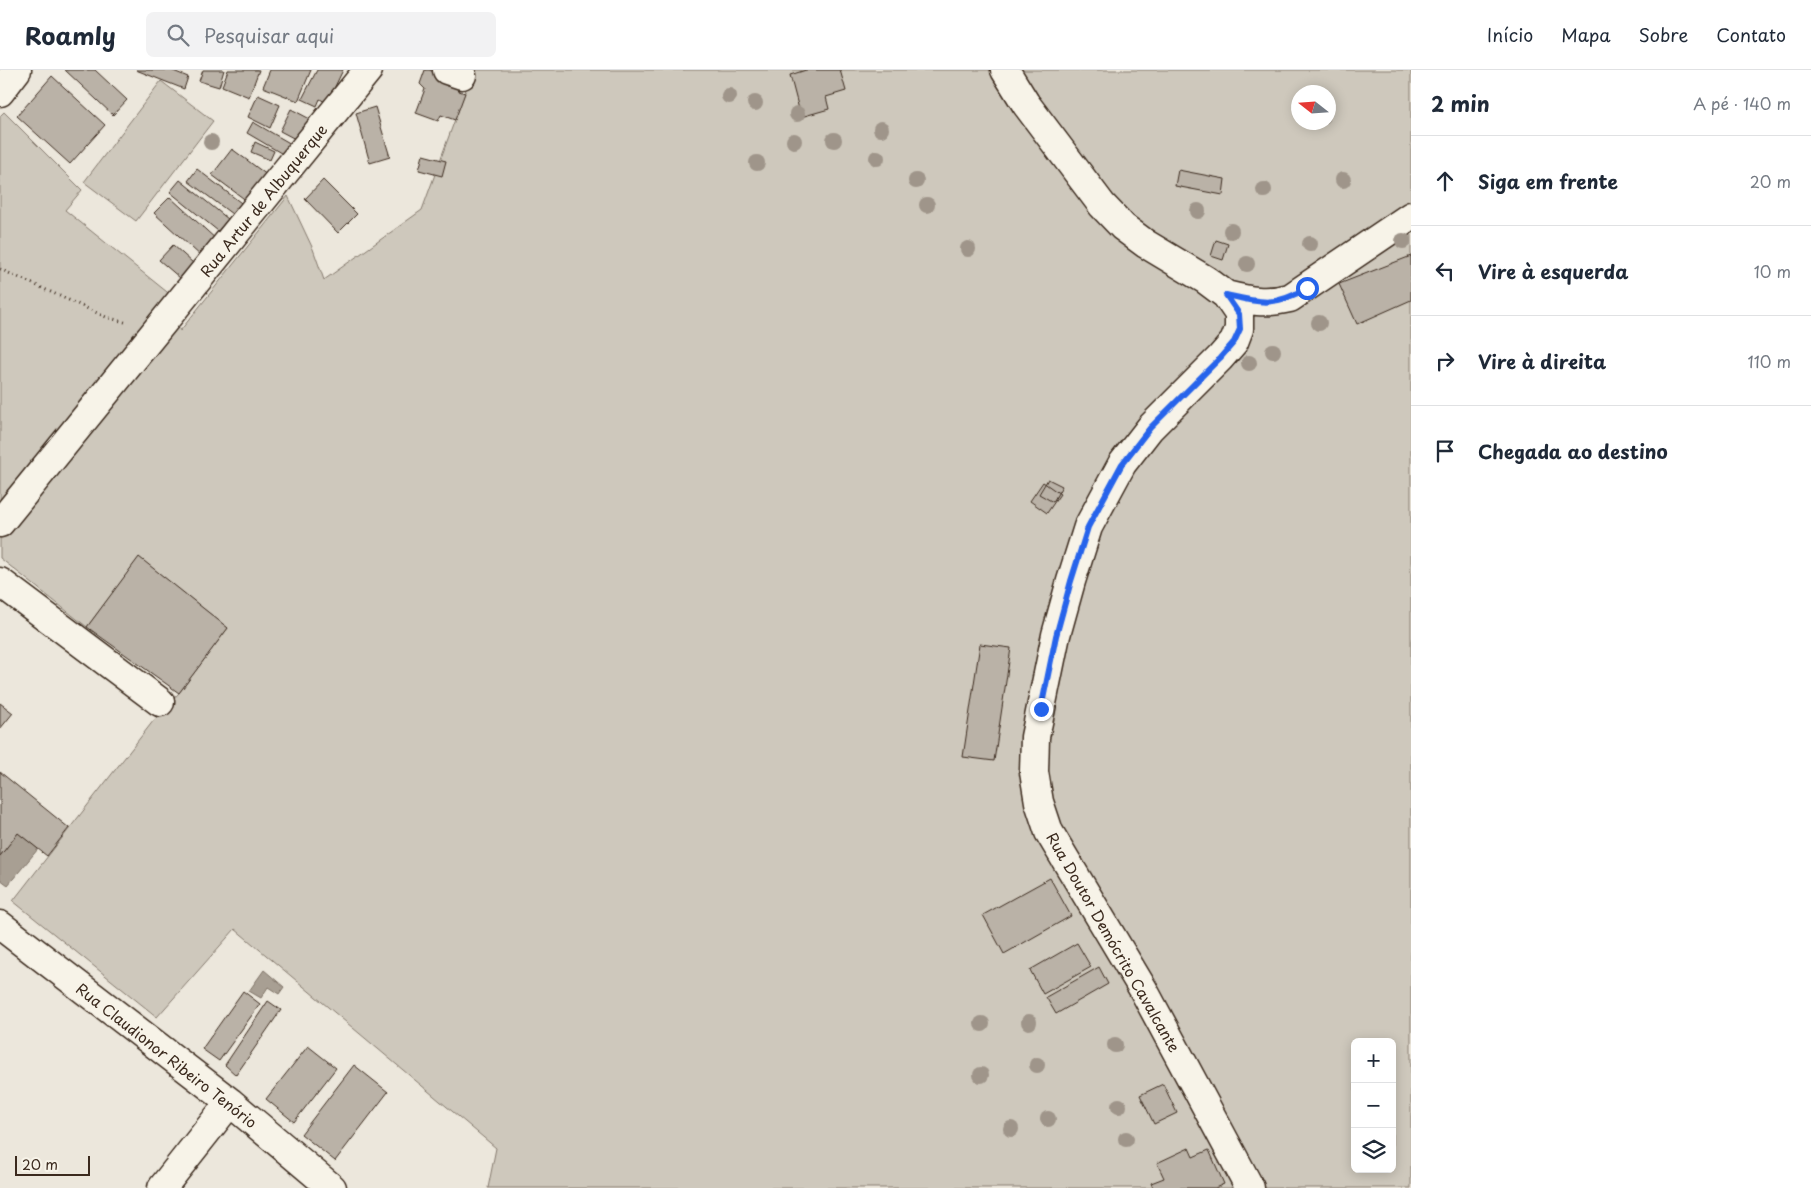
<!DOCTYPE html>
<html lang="pt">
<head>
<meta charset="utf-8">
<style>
  body { margin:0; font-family:"Playpen Sans",sans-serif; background:#f2f2f3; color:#1f2937 }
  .controls { position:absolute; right:15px; bottom:15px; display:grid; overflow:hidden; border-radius:8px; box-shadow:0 2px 12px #0003 }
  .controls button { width:45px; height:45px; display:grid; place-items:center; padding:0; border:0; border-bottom:1px solid #e0e1e3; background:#fff; color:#1f2937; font:25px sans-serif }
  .compass { position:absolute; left:1291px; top:15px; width:45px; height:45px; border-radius:50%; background:#fff; box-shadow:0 2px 12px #0003; rotate:287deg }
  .scale { position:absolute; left:15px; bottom:12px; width:75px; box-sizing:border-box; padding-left:5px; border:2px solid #3b2a1e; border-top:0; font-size:14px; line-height:18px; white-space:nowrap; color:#3b2a1e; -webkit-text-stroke:4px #f7f3e8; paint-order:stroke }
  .stop { position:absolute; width:15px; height:15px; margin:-11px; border:4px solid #2563eb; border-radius:50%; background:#fff }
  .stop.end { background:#2563eb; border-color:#fff; box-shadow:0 1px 5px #0008 }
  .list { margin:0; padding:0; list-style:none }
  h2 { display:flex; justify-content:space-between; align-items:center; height:65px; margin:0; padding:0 20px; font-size:21px }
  h2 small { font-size:16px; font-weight:400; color:#747a83 }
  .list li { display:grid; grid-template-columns:32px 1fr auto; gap:15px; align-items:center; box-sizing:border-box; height:90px; padding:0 20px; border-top:1px solid #e0e1e3 }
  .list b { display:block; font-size:19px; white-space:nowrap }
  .list em { font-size:16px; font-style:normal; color:#747a83 }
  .icon { flex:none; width:28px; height:28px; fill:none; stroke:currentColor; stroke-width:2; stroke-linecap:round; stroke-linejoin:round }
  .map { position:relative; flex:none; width:1411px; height:1118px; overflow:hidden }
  header { display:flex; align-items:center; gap:30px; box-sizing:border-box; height:70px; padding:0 25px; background:#fff; border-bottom:1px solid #e0e1e3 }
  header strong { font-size:24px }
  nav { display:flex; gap:28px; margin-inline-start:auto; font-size:18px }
  .search { width:350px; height:45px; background:#f2f2f3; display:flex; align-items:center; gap:12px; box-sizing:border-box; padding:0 18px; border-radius:8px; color:#747a83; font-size:19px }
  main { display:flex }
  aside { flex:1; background:#fff }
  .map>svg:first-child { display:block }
</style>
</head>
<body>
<header>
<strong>Roamly</strong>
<div class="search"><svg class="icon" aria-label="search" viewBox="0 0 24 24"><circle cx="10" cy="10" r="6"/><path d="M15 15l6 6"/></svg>Pesquisar aqui</div>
<nav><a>Início</a><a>Mapa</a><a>Sobre</a><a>Contato</a></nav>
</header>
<main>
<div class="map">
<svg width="1411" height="1118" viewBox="0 0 1411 1118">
  <rect width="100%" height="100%" fill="#ece7dc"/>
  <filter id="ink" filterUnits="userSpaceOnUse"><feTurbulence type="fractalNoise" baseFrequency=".02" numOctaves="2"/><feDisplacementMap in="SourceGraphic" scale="10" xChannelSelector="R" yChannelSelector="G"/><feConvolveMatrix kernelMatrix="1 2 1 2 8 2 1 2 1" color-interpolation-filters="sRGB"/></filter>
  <g filter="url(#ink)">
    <path fill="#cec8bc" stroke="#84796d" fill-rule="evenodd" d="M473,0H1411V1118H488L496,1078L235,859L157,947L13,831L154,650L179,623L228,558L139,488L87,557L0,488V46L4,42L82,120L65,140L172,226L180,261L288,126L313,179L324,210L422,140ZM1298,22H1328V52H1298ZM1355,972H1392V1099H1355Z
      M161,11L213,51L136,151L84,112Z"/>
    <path fill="#a89f93" stroke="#7c7064" d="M18,763L38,779L8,815L0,809V786Z
      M264,900L284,917L279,924L268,917L261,928L249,921Z"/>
    <path fill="#bab2a7" stroke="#3b2a1e" d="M65,0H95L127,30L113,45Z
      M136,0H171L188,7L184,19Z
      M203,0H224L219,17L199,11Z
      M228,0H259L249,27L222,16Z
      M270,0H311L298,31L263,17Z
      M317,0H343L327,33L320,29L317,36L302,29Z
      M425,0H429L462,12L459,21L465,23L455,50L441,45L438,51L416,43L425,19L420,14Z
      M806,0H840L846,21L826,27L829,39L801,47L790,5Z
      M52,6L105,55L70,94L17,46Z
      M258,25L280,35L270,58L248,47Z
      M375,37L390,87L370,93L356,43Z
      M291,39L310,49L299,71L280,61Z
      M253,52L293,75L286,86L247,63Z
      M255,72L274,81L270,90L251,82Z
      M232,79L267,105L247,131L212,105Z
      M423,85L446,91L442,106L419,100Z
      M197,99L245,136L236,147L188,111Z
      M1178,100L1225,109L1223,125L1175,116Z
      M180,110L228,149L218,161L170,122Z
      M323,110L357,144L338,163L305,129Z
      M170,127L218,171L203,188L154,143Z
      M1216,170L1228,174L1223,190L1211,186Z
      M173,175L193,193L180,208L159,190Z
      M1411,186V230L1357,254L1339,214Z
      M1048,409L1062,416L1053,432L1039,424Z
      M1043,412L1060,424L1047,443L1030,431Z
      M139,487L228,558L179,623L87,557Z
      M980,574L1011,578L994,691L963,687Z
      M0,633L13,643L0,659Z
      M0,702L69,758L47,786L18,763L0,786Z
      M1050,808L1071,846L1004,884L983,845Z
      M1077,873L1091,897L1043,924L1030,900Z
      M1099,897L1108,914L1056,944L1046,927Z
      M243,921L260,934L219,991L202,979Z
      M268,931L281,940L236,1005L225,995Z
      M308,976L336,998L294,1052L266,1029Z
      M354,995L388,1022L335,1091L301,1064Z
      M1163,1014L1177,1043L1154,1054L1140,1025Z
      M1189,1078L1193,1087L1209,1080L1224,1114L1215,1118H1153L1151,1113L1164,1108L1157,1093Z"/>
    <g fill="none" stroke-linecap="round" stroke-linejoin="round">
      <defs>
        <path id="minor" d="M447,0L462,5
          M1005,0L1026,34L1102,135L1123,157L1146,174L1206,210L1226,225L1239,244V259L1234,272L1220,288L1150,358L1122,394L1088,457L1071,511L1056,565L1035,667L1034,702L1039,732L1049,762L1143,919L1250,1118
          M0,22L17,0
          M1226,225C1250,231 1265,234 1290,228L1411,146
          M0,453L368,0
          M0,512L160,632
          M0,855L230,1032L332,1118
          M162,1118L230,1032"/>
      </defs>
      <use href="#minor" stroke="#3b2a1e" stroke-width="31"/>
      <path stroke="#3b2a1e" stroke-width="3" stroke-dasharray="1 4" stroke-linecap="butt" d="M0,199L106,247L128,253"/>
      <use href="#minor" stroke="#f7f3e8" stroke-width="28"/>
    </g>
    <g fill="#9f958a">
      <circle cx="729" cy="26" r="8"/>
      <circle cx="755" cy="33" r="8"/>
      <circle cx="797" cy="44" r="8"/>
      <circle cx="881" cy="59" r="8"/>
      <circle cx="834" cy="70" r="8"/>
      <circle cx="794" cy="71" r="8"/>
      <circle cx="211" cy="72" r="8"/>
      <circle cx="877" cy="88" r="8"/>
      <circle cx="757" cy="93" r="8"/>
      <circle cx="1343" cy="110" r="8"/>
      <circle cx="916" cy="111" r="8"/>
      <circle cx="1264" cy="120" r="8"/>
      <circle cx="927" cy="135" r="8"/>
      <circle cx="1198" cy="141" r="8"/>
      <circle cx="1231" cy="161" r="8"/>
      <circle cx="1403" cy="171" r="8"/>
      <circle cx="1310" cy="174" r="8"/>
      <circle cx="968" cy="179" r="8"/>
      <circle cx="1247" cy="194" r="8"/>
      <circle cx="1319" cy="253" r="8"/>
      <circle cx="1273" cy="281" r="8"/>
      <circle cx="1249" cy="293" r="8"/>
      <circle cx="1029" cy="952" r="8"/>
      <circle cx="982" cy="954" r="8"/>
      <circle cx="1115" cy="975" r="8"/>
      <circle cx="1037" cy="995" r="8"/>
      <circle cx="981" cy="1005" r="8"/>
      <circle cx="1119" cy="1036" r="8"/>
      <circle cx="1048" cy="1049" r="8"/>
      <circle cx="1011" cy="1059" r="8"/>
      <circle cx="1126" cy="1069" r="8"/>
    </g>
  </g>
  <g fill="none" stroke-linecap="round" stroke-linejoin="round" filter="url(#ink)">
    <path stroke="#2563eb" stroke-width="6" d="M1041,639L1056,566L1071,511L1088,457L1122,394L1150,358L1220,288L1234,272L1240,259L1239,244L1226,225C1261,233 1275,237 1307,218"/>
  </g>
  <g text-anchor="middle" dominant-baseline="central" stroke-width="4.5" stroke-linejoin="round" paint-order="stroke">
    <g font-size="15" fill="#3b2a1e" stroke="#f7f3e8">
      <text transform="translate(263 130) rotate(-51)">Rua Artur de Albuquerque</text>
      <text transform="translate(1114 872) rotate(60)">Rua Doutor Demócrito Cavalcante</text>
      <text transform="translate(167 985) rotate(38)">Rua Claudionor Ribeiro Tenório</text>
    </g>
  </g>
</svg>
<div class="controls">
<button>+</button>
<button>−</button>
<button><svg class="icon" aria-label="layers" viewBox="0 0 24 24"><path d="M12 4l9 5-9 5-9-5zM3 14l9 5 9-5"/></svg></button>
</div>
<svg class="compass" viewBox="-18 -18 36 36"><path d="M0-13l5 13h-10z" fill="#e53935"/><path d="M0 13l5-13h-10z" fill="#747a83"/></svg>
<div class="scale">20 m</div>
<div class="stop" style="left:1307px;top:218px"></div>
<div class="stop end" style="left:1041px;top:639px"></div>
</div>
<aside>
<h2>2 min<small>A pé · 140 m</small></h2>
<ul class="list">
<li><svg class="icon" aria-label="ahead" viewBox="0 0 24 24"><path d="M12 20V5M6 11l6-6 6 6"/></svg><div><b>Siga em frente</b></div><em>20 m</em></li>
<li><svg class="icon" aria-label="left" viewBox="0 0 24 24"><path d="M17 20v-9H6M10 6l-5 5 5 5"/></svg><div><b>Vire à esquerda</b></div><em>10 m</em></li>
<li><svg class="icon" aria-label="right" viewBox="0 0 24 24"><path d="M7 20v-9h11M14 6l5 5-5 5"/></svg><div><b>Vire à direita</b></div><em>110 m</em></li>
<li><svg class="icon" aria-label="arrive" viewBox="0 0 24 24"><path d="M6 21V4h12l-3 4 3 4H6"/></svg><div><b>Chegada ao destino</b></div></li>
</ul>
</aside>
</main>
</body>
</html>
